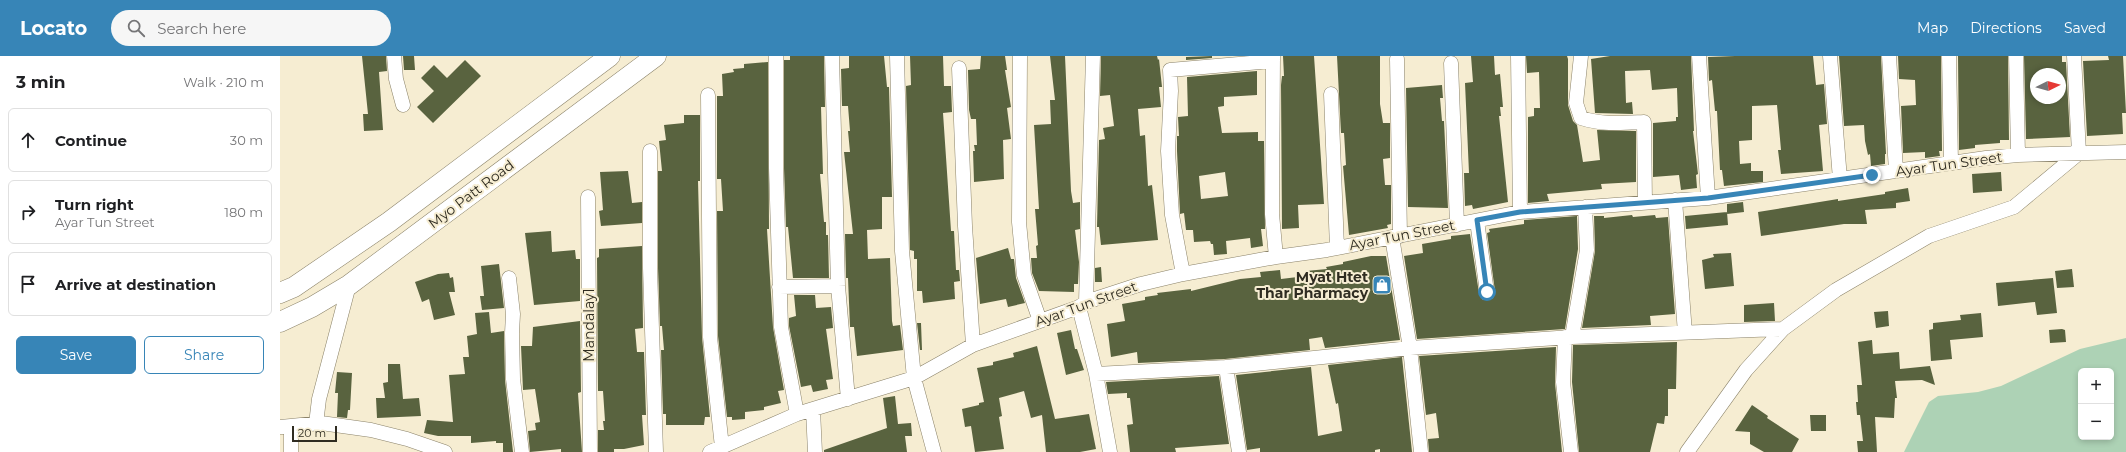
<!DOCTYPE html>
<html lang="en">
<head>
<meta charset="utf-8">
<style>
  body { margin:0; font-family:Montserrat,sans-serif; background:#f6f6f6; color:#202124 }
  .controls { position:absolute; right:12px; bottom:12px; display:grid; overflow:hidden; border-radius:6px; box-shadow:0 2px 6px #0003 }
  .controls button { width:36px; height:36px; display:grid; place-items:center; padding:0; border:0; border-bottom:1px solid #e0e0e0; background:#fff; color:#202124; font:20px sans-serif }
  .compass { position:absolute; left:1750px; top:12px; width:36px; height:36px; border-radius:50%; background:#fff; box-shadow:0 2px 6px #0003; rotate:85deg }
  .scale { position:absolute; left:12px; bottom:10px; width:45px; box-sizing:border-box; padding-left:4px; border:2px solid #2f2c21; border-top:0; font-size:11px; line-height:14px; white-space:nowrap; color:#2f2c21; -webkit-text-stroke:3px #f6edd2; paint-order:stroke }
  .stop { position:absolute; width:12px; height:12px; margin:-9px; border:3px solid #3785b7; border-radius:50%; background:#fff }
  .stop.end { background:#3785b7; border-color:#fff; box-shadow:0 1px 4px #0008 }
  .list { margin:0; padding:0; list-style:none }
  h2 { display:flex; justify-content:space-between; align-items:center; height:52px; margin:0; padding:0 16px; font-size:17px }
  h2 small { font-size:13px; font-weight:400; color:#757577 }
  .list li { display:grid; grid-template-columns:26px 1fr auto; gap:12px; align-items:center; box-sizing:border-box; height:64px; margin:0 8px 8px; padding:0 8px; border:1px solid #e0e0e0; border-radius:6px }
  .list b { display:block; font-size:15px; white-space:nowrap }
  .list p { margin:0; font-size:13px; white-space:nowrap; color:#757577 }
  .list em { font-size:13px; font-style:normal; color:#757577 }
  .actions { display:flex; gap:8px; padding:12px 16px }
  .actions a { flex:1; padding:9px 0; border:1px solid #3785b7; border-radius:6px; text-align:center; font-size:14px; color:#3785b7 }
  .actions .main { background:#3785b7; color:#fff }
  .icon { flex:none; width:22px; height:22px; fill:none; stroke:currentColor; stroke-width:2; stroke-linecap:round; stroke-linejoin:round }
  .map { position:relative; flex:none; width:1846px; height:396px; overflow:hidden }
  header { display:flex; align-items:center; gap:24px; box-sizing:border-box; height:56px; padding:0 20px; background:#3785b7; color:#fff }
  header strong { font-size:19px }
  nav { display:flex; gap:22px; margin-inline-start:auto; font-size:14px }
  .search { width:280px; height:36px; background:#f6f6f6; display:flex; align-items:center; gap:10px; box-sizing:border-box; padding:0 14px; border-radius:22px; color:#757577; font-size:15px }
  main { display:flex }
  aside { flex:1; background:#fff }
  .map>svg:first-child { display:block }
</style>
</head>
<body>
<header>
<strong>Locato</strong>
<div class="search"><svg class="icon" aria-label="search" viewBox="0 0 24 24"><circle cx="10" cy="10" r="6"/><path d="M15 15l6 6"/></svg>Search here</div>
<nav><a>Map</a><a>Directions</a><a>Saved</a></nav>
</header>
<main>
<aside>
<h2>3 min<small>Walk · 210 m</small></h2>
<ul class="list">
<li><svg class="icon" aria-label="ahead" viewBox="0 0 24 24"><path d="M12 20V5M6 11l6-6 6 6"/></svg><div><b>Continue</b></div><em>30 m</em></li>
<li><svg class="icon" aria-label="right" viewBox="0 0 24 24"><path d="M7 20v-9h11M14 6l5 5-5 5"/></svg><div><b>Turn right</b><p>Ayar Tun Street</p></div><em>180 m</em></li>
<li><svg class="icon" aria-label="arrive" viewBox="0 0 24 24"><path d="M6 21V4h12l-3 4 3 4H6"/></svg><div><b>Arrive at destination</b></div></li>
</ul>
<div class="actions"><a class="main">Save</a><a>Share</a></div>
</aside>
<div class="map">
<svg width="1846" height="396" viewBox="0 0 1846 396">
  <rect width="100%" height="100%" fill="#f6edd2"/>
  <path fill="#add2b5" fill-rule="evenodd" d="M1846,282V396H1624L1649,346L1658,340L1698,336L1721,330L1800,293ZM1801,315H1831V381H1801Z"/>
  <path fill="#59633f" fill-rule="evenodd" d="M82,0H106L107,15L99,16L103,74L84,75L83,58H88Z
    M123,0H134L135,14H124Z
    M510,0H544L545,51H541L543,118H540L544,166H546V179H548L549,222H513L508,171H506L504,112V4H510Z
    M569,0H604L607,31H609L612,141H602V173L587,174L588,203L610,202L612,265L613,270L620,269L623,294L577,300L574,271H570L568,222H566L565,178H573L564,96H570L568,75H570L568,50H562L561,13L569,12Z
    M630,0H663L664,30H671L672,56L663,57L671,175H674L676,214H679L680,225L674,226L675,243L643,247L642,235H637V203H634V195L630,194L626,30L631,29Z
    M701,0H725L727,14H725L731,51L727,52L731,83L723,84L724,123L694,126L693,95H695L694,89H697L696,63H691L689,54L688,14L700,13Z
    M770,0H785L791,135L793,147L800,146V173L795,174L799,206L798,228H794V236L759,235L752,217L751,202H757L756,190L758,189L755,153H759L754,69L771,68L770,44H775Z
    M821,0H877L878,4L879,3L882,31H879L881,51L858,53L860,80L865,79L868,130L872,129L878,184L821,189L819,171H817L819,84L825,83L823,72L834,70L830,39L820,40Z
    M932,0V2L906,4V1Z
    M1003,0H1034L1044,148L1018,149L1019,172L1002,173L1001,29L1002,20H1004Z
    M1057,0H1100V48L1103,67H1110V102L1103,103L1105,129H1111V168L1107,169L1108,172L1069,179L1063,110L1066,109L1064,77H1061Z
    M1191,0H1214L1215,19L1220,18L1223,51H1220L1221,60H1219L1228,146L1193,153L1192,149L1185,150L1184,117H1189L1185,27L1193,26Z
    M1246,0H1287L1288,3V49L1293,65L1297,69L1303,106L1320,104L1317,74L1356,75V126L1321,128L1322,133L1267,138L1269,145L1248,147V61L1254,60V52H1260L1259,16L1247,17Z
    M1330,0H1411L1414,75H1413L1418,118L1416,119L1417,132L1401,134L1399,119L1373,121V67L1396,65V61H1398L1397,32L1372,34L1370,14L1345,15L1346,47L1352,46L1353,58L1315,57L1311,3Z
    M1455,0H1533L1536,29L1544,28L1547,68L1539,69L1543,115L1501,118L1498,94H1501L1497,49L1472,50V84L1459,85L1460,108L1471,107V115H1483V126L1444,130L1442,114H1440L1437,55H1435L1432,24L1429,25L1428,1Z
    M1559,0H1601L1606,98H1605V108L1591,110L1590,98L1588,99L1585,85L1584,69L1564,70Z
    M1618,0H1661L1662,95H1659L1660,100L1645,102V96L1623,97L1621,50L1636,49L1635,24L1619,23Z
    M1678,0H1728L1729,84H1720V87L1695,89V92L1679,94Z
    M1744,0H1782V6H1786L1790,81L1746,83ZM1756,18H1780V42H1756Z
    M1828,0H1843L1846,57H1842L1843,78L1807,80L1803,5L1829,4Z
    M185,4L201,20L153,67L137,51L154,35L141,22L154,9L167,22Z
    M488,6L489,173H487L493,271L504,334L498,335L501,347L484,351V354L465,356V363L452,364V361H447L438,280L437,155H443L441,123H437V40H443L442,18L454,16L453,13L464,12V8Z
    M977,15V39L944,41V50L938,51L942,77L978,76V85H984L985,173H981L983,190L971,192L970,182L946,185L947,198L934,199L933,188H931L930,185L914,186L913,174H906L904,157L900,158L897,95V80H899L898,61L908,60L907,21ZM945,116L948,140L921,143L919,120Z
    M1162,29L1163,42H1160L1162,65H1164L1168,152L1128,151L1126,32Z
    M404,59H420V125H418L422,281L430,361H425L424,369H386V358H383L381,294H384L382,270H380L378,212V115H382L379,85L386,84L384,69L404,67Z
    M348,115L352,147L362,146V167L321,170L319,155L323,154L320,116Z
    M1721,116L1722,135L1693,137L1692,118Z
    M1628,132L1630,145L1616,147V152L1585,154L1587,168H1564L1481,180L1478,156L1558,143V145L1605,138V136Z
    M1463,146L1464,156L1447,158V148Z
    M1447,156L1448,169L1406,173L1405,160Z
    M1352,159L1353,161L1375,159L1376,162L1388,161L1395,258L1370,260L1371,269L1302,272L1315,195L1314,160H1324V162Z
    M1297,160L1298,193L1285,273L1137,283L1124,200L1143,197L1142,188L1171,183V180L1190,178L1199,237L1203,244H1209L1213,242L1215,235L1207,177L1210,176L1209,173L1244,168V164Z
    M271,175L272,196L295,194L296,203H300V245L254,249L245,177Z
    M362,190L363,272L355,273L357,296H364L366,359H362L364,389L344,393H334V396H318V374H324L323,365H325L323,335H318L317,202L319,201V193Z
    M728,192L731,203H734L736,222L745,247L728,251L726,243L700,248L696,202Z
    M1451,197L1454,230L1425,233L1422,204L1434,201L1433,198Z
    M1091,200H1106L1120,284L1045,292L1042,281L1029,283L1030,294L945,303L858,307L857,296L831,301L827,268L845,265L842,248L865,244V241L878,239L877,237L911,233V235L960,223L981,221L980,216L1000,214L1001,223L1026,220V215L1047,213L1046,211L1063,208V206Z
    M219,208L224,252L202,254L200,240H204L201,210Z
    M821,211L822,226H815V212Z
    M1792,213L1794,231L1777,232L1775,215Z
    M169,217L170,222L173,221L175,236H169L175,259L154,264L149,243L142,246L135,226L158,218Z
    M1773,222L1777,257L1757,259L1755,246L1718,250L1716,227Z
    M514,239H535L536,252L551,251L553,272L546,273L553,323L546,324L548,333L533,336L531,329L521,331L509,270V262L516,260Z
    M1494,247L1495,265L1464,266V249Z
    M1608,255L1609,270L1596,272L1594,256Z
    M209,256L211,277L224,275L225,324L233,396H223V387H216V385L191,387V380H158L144,377L147,364L173,366L169,319L185,318L183,301H189L187,280L197,278L195,257Z
    M1701,257L1703,281L1670,284L1672,303L1651,305L1649,274L1653,273V267L1681,264L1680,259Z
    M300,265L301,336L298,337L302,396H281V393L250,396L248,375L256,374L255,367L260,366L255,333L243,334L241,290H252L253,271Z
    M637,267H641L642,294H640Z
    M1782,273L1785,274L1786,286L1770,287L1769,274Z
    M791,274L795,293H797L804,314L786,319L777,277Z
    M1592,284L1593,298L1619,296L1620,313L1650,310L1655,329L1642,324L1615,325L1617,342H1615L1614,362L1595,361L1597,396H1578L1577,385H1583L1580,359H1577L1576,346H1578L1577,329H1582L1578,286Z
    M1397,286L1396,333H1388V360H1385L1384,368L1377,367L1370,396H1299L1292,326L1293,289Z
    M757,290L775,363L809,358L816,393L800,396H766L762,359L751,362L744,335L719,342L722,360L719,361L724,393L695,396L691,370L685,371L682,353L699,349V347L704,346L697,312L713,309V306L734,301L733,297Z
    M1276,291L1275,327L1282,396H1149L1148,383L1159,382L1156,357L1146,359L1139,300Z
    M1122,301L1132,396H1100V393L1095,394V396H980V392L967,394L956,319L1031,311L1038,380L1062,375L1058,347L1056,348L1048,309Z
    M108,308H120L123,343L139,342L141,360L97,362L96,342H105L103,327L108,326Z
    M57,316L72,317L70,354H68L67,362L57,361L58,337H55Z
    M939,320L949,388L895,392L896,396H850L847,369L853,368L850,342H847V337L828,338L826,326Z
    M615,340L618,368L631,367L632,380H625L627,396H544V394L607,372L603,342Z
    M1472,349L1488,360L1487,362L1519,383L1512,396H1484L1470,388V376L1455,375Z
    M1530,359H1546V375H1531Z"/>
  <g fill="none" stroke-linecap="round" stroke-linejoin="round">
    <defs>
      <path id="minor" d="M114,0L116,23L123,49
        M496,0V112L501,271L517,358
        M552,0L558,230L568,343
        M617,0L622,195L634,322L654,396
        M740,0L739,166L744,219L760,265
        M993,0L992,158L996,201
        M1238,0L1240,156
        M1301,0L1296,47L1301,62C1322,69 1343,67 1364,66L1365,147
        M1419,0L1428,142
        M1550,0L1560,123
        M1609,0L1616,115
        M1669,0L1671,106
        M1736,0L1738,99
        M1117,3L1120,180
        M1171,7L1177,169
        M679,12L685,170L693,289
        M1051,38L1057,192
        M428,39L430,281L442,391
        M370,95V212L376,396
        M308,141L310,396
        M1395,144L1405,277
        M1197,165L1207,236
        M1112,181L1130,292L1141,396
        M903,218L892,159L888,95L891,35L890,14L993,5
        M229,222L233,258L232,277L233,323L242,396
        M499,231L558,230
        M806,246L813,0
        M799,251L816,318L830,396
        M1285,281L1283,326L1291,396
        M1292,281L1307,194L1305,151
        M946,311L959,396
        M816,318L946,311L1130,292L1292,281L1503,273
        M533,354L535,396
        M36,368L39,343L69,229
        M11,370V396
        M0,371L41,367L91,374L127,383L165,396
        M430,396L517,358L634,322L693,289L799,251L806,246L861,228L903,218L996,201L1047,194L1240,156L1428,142L1706,102L1738,99L1846,96
        M1407,396L1466,314L1503,273L1556,234L1649,180L1734,151L1799,97L1794,0"/>
      <path id="secondary" d="M0,237L14,231L109,166L330,0
        M0,266L32,251L69,229L376,0"/>
    </defs>
    <use href="#minor" stroke="#8b836a" stroke-width="15"/>
    <use href="#secondary" stroke="#8b836a" stroke-width="21"/>
    <use href="#minor" stroke="#fff" stroke-width="14"/>
    <use href="#secondary" stroke="#fff" stroke-width="20"/>
  </g>
  <g fill="none" stroke-linecap="round" stroke-linejoin="round">
    <path stroke="#3785b7" stroke-width="5" d="M1207,236L1197,164L1240,156L1428,142L1592,119"/>
  </g>
  <defs>
    <symbol id="shop-square" viewBox="-11 -11 22 22"><rect x="-9" y="-9" width="18" height="18" rx="4" fill="#3785b7" stroke="#f6edd2"/><path d="M-5-2.5h2.3a2.7 3.5 0 0 1 5.4 0H5L5.5 6h-11ZM-1.5-2.5h3a1.5 2.3 0 0 0-3 0Z" fill="#fff"/></symbol>
  </defs>
  <g fill-rule="evenodd">
    <use href="#shop-square" x="1091" y="218" width="22" height="22"/>
  </g>
  <g text-anchor="middle" dominant-baseline="central" stroke-width="4" stroke-linejoin="round" paint-order="stroke">
    <g font-size="14" fill="#2f2c21" stroke="#f6edd2">
      <text transform="translate(1669 108) rotate(-8)">Ayar Tun Street</text>
      <text transform="translate(191 138) rotate(-37)">Myo Patt Road</text>
      <text transform="translate(1122 179) rotate(-11)">Ayar Tun Street</text>
      <text transform="translate(806 248) rotate(-20)">Ayar Tun Street</text>
      <text transform="translate(309 269) rotate(-90)">Mandalay1</text>
    </g>
    <g font-size="14" font-weight="bold" fill="#2f2c21" stroke="#f6edd2" text-anchor="end">
      <text x="1088" y="221">Myat Htet<tspan x="1088" dy="16">Thar Pharmacy</tspan></text>
    </g>
  </g>
</svg>
<div class="controls">
<button>+</button>
<button>−</button>
</div>
<svg class="compass" viewBox="-18 -18 36 36"><path d="M0-13l5 13h-10z" fill="#e53935"/><path d="M0 13l5-13h-10z" fill="#757577"/></svg>
<div class="scale">20 m</div>
<div class="stop" style="left:1207px;top:236px"></div>
<div class="stop end" style="left:1592px;top:119px"></div>
</div>
</main>
</body>
</html>
